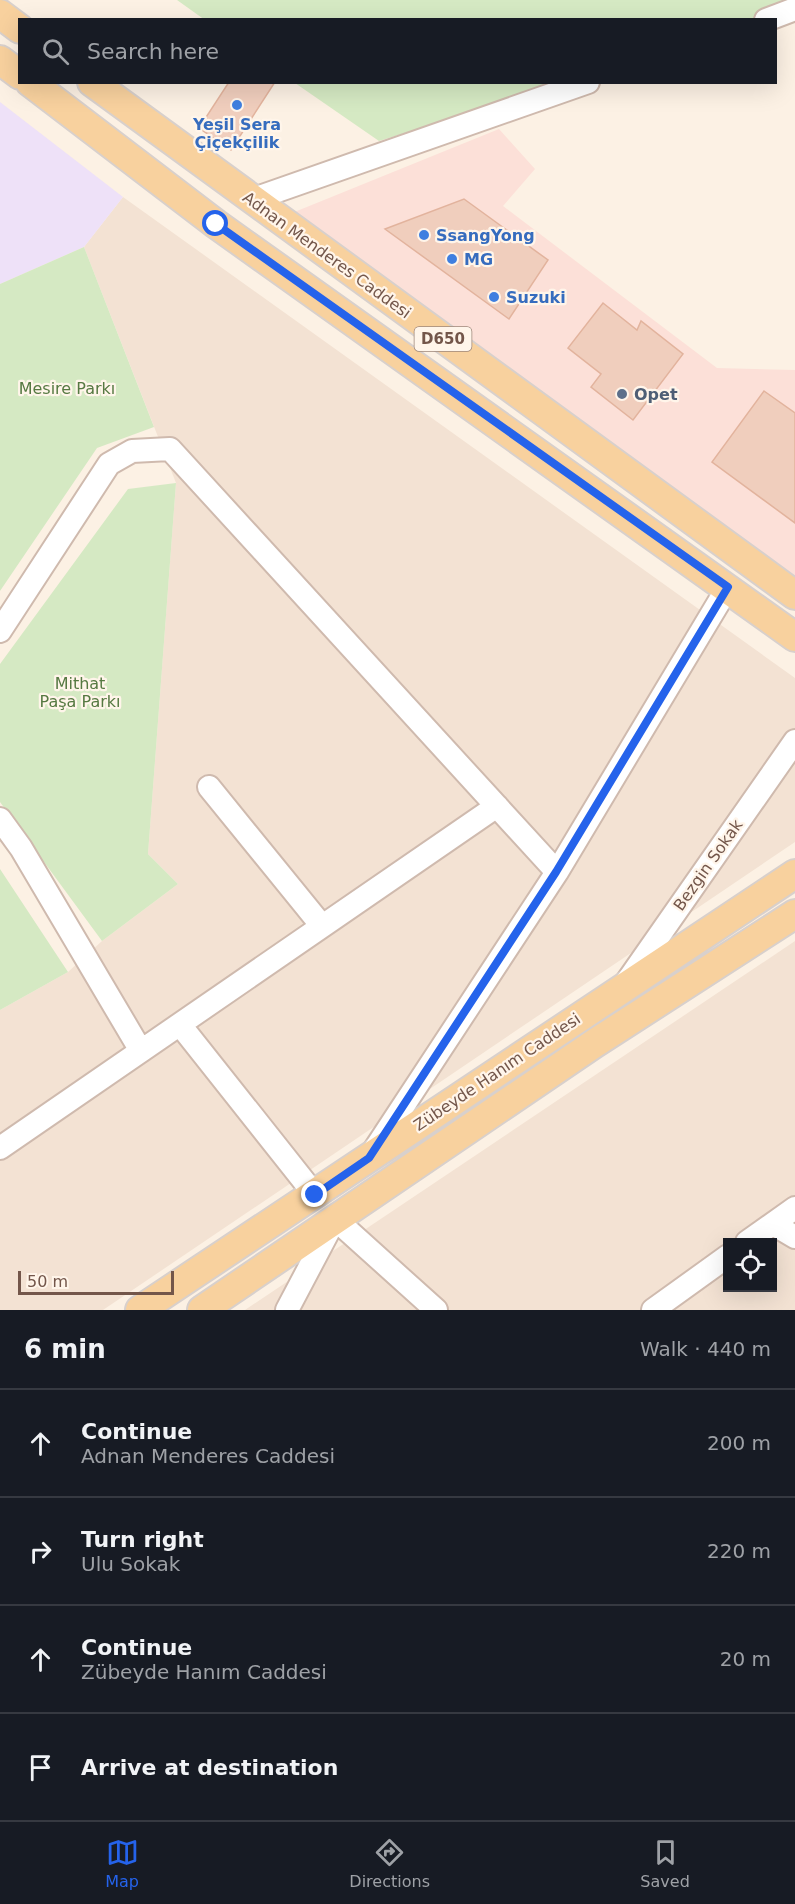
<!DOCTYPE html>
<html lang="en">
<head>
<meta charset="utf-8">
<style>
  body { margin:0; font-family:"DejaVu Sans",sans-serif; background:#242831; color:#f1f3f6 }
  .controls { position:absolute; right:18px; bottom:18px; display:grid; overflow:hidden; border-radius:0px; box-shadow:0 6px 24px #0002 }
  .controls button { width:54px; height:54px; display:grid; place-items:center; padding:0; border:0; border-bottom:2px solid #363941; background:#171b24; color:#f1f3f6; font:30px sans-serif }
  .scale { position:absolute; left:18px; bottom:15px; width:156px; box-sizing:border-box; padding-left:6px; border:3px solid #73564a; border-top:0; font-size:16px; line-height:21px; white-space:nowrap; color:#73564a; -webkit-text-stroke:4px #fff5ea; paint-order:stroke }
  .stop { position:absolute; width:18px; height:18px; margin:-14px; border:4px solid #2563eb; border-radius:50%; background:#fff }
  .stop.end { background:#2563eb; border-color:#fff; box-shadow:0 2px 6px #0008 }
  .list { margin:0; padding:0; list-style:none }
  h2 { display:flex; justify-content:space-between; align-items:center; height:78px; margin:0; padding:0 24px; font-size:26px }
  h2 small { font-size:20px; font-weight:400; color:#9ea1a6 }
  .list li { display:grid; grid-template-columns:39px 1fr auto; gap:18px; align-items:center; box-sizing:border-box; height:108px; padding:0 24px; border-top:2px solid #363941 }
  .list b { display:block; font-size:22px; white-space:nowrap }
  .list p { margin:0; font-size:20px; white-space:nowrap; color:#9ea1a6 }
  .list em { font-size:20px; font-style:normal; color:#9ea1a6 }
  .icon { flex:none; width:33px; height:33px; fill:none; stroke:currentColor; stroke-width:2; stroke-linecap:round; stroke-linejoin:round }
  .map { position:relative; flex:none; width:795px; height:1310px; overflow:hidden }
  .search { position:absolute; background:#171b24; box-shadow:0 6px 24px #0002; left:18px; right:18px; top:18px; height:66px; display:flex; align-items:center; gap:15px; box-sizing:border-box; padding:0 21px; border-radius:0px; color:#9ea1a6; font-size:22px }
  .sheet { height:510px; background:#171b24 }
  nav { display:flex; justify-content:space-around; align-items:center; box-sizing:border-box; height:84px; border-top:2px solid #363941; background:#171b24; font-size:16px; color:#9ea1a6 }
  nav a { display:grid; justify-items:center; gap:3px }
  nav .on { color:#2563eb }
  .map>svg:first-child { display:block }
</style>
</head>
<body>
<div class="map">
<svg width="795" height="1310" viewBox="0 0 795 1310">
  <rect width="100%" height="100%" fill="#fcf1e4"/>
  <path fill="#f3e2d3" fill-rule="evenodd" d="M123,197L795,678V842L103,1310H0V1010L68,972L102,941L178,884L148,854L176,483L84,247Z
    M795,941V1310H245ZM728,1242H772V1288H728Z"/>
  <path fill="#fce0d8" d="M499,129L535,169L503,206L717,368L795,370V591L292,213Z"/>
  <path fill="#eee1f8" d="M0,102L123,197L84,247L0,284Z"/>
  <path fill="#d5e9c3" d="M177,0H795L761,20H205Z
    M295,83H567L379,141Z
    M84,247L154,427L97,448L0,591V284Z
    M176,483L148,854L178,884L102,941L0,802V664L128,489Z
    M0,869L68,972L0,1010Z"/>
  <path fill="#f0cebd" stroke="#e2b39d" stroke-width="1.5" d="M229,82H275L231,150L199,128Z
    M464,199L548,260L509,319L385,229Z
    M603,303L637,330L641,321L683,354L633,420L591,387L601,374L568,348Z
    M764,391L795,413V523L712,462Z"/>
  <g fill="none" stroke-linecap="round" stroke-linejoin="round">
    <defs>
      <path id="minor" d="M766,20L795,9
        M251,200L588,82
        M0,631L109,464L132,451L170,449L557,872
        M209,787L322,926
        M0,819L21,848L141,1051
        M626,983L795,741
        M181,1026L315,1195
        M0,1148L497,806
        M373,1152L557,872L728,587
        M773,1224L795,1237
        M747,1242L795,1208
        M287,1310L335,1219L436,1310
        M653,1310L728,1256"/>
      <path id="major" d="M0,14L20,29
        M0,60L20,75
        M30,82L216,224L795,637
        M92,82L795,595
        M140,1310L795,874
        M202,1310L595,1043L795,914"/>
    </defs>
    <use href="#minor" stroke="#cfbaae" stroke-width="26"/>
    <use href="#major" stroke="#d8d0cc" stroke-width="32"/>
    <use href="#minor" stroke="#fff" stroke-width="22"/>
    <use href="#major" stroke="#f8d19e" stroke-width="28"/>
  </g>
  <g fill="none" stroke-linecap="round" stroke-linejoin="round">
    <path stroke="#2563eb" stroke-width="8" d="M216,224L728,587L556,872L369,1158L315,1195"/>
  </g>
  <g fill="#3f7fe0" stroke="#fff5ea" stroke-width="2">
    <circle cx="237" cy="105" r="6"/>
    <circle cx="424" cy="235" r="6"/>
    <circle cx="452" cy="259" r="6"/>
    <circle cx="494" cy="297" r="6"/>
  </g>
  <circle fill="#5c6f8a" stroke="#fff5ea" stroke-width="2" cx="622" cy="394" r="6"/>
  <g text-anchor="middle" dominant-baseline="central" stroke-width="4.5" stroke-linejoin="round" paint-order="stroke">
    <rect fill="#fff5ea" stroke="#9d867a" stroke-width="1.5" x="414.5" y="327" width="57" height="24" rx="4.5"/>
    <g font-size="15" font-weight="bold" fill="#73564a">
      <text x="443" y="339">D650</text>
    </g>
    <g font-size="16" font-weight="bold" fill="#366cbe" stroke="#fff5ea" text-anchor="start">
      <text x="237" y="124" text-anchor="middle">Yeşil Sera<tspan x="237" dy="18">Çiçekçilik</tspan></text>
      <text x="436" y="235">SsangYong</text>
      <text x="464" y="259">MG</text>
      <text x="506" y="297">Suzuki</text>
    </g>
    <g font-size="16" fill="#73564a" stroke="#fff5ea">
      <text transform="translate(327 255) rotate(36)">Adnan Menderes Caddesi</text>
      <text transform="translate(708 865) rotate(-55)">Bezgin Sokak</text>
      <text transform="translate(497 1072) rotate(-34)">Zübeyde Hanım Caddesi</text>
    </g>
    <g font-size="16" fill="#567942" stroke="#fff5ea">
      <text x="67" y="388">Mesire Parkı</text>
      <text x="80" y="683">Mithat<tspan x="80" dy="18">Paşa Parkı</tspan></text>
    </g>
    <g font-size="16" font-weight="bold" fill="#4e5e75" stroke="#fff5ea" text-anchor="start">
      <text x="634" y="394">Opet</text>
    </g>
  </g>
</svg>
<div class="controls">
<button><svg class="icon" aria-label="locate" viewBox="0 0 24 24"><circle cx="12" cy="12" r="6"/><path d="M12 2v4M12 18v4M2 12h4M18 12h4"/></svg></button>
</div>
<div class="scale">50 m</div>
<div class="stop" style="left:216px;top:224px"></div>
<div class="stop end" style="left:315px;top:1195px"></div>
<div class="search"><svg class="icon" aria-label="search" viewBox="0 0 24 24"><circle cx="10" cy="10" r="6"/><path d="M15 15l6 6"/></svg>Search here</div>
</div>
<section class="sheet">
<h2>6 min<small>Walk · 440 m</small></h2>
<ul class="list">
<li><svg class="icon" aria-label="ahead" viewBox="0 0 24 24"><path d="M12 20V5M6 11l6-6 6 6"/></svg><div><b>Continue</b><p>Adnan Menderes Caddesi</p></div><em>200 m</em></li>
<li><svg class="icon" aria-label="right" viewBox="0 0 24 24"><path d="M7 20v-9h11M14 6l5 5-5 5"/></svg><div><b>Turn right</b><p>Ulu Sokak</p></div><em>220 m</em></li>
<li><svg class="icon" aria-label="ahead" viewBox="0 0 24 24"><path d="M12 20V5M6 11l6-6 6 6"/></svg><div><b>Continue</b><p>Zübeyde Hanım Caddesi</p></div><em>20 m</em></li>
<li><svg class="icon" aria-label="arrive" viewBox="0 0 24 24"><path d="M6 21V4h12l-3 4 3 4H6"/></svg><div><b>Arrive at destination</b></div></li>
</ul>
</section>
<nav>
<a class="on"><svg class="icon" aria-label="map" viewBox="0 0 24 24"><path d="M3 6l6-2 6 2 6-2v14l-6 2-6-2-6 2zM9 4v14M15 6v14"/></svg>Map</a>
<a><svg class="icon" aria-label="directions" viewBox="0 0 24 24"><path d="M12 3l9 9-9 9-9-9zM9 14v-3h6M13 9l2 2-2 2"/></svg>Directions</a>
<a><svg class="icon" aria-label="saved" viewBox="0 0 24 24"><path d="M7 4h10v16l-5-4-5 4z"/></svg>Saved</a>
</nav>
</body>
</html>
